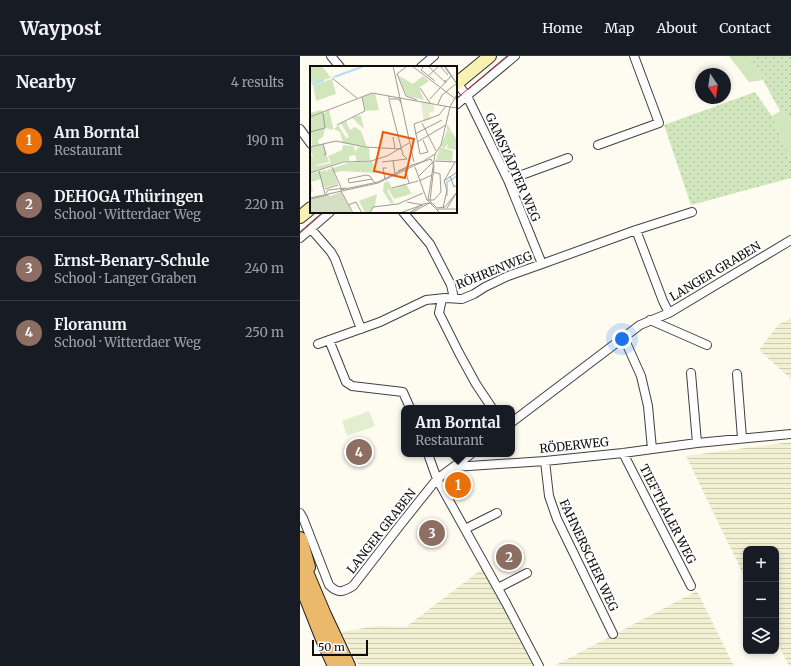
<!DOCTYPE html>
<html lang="en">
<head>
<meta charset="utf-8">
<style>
  body { margin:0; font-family:Merriweather,serif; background:#242831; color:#f1f3f6 }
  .controls { position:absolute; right:12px; bottom:12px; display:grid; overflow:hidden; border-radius:8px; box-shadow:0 2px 6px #0003 }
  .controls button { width:36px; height:36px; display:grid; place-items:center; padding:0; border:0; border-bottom:1px solid #363941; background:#171b24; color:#f1f3f6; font:20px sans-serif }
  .compass { position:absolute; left:395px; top:12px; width:36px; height:36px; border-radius:50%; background:#171b24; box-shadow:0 2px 6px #0003; rotate:167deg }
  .scale { position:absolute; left:12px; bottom:10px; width:56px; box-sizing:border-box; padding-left:4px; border:2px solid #0e0e0e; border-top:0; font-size:11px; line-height:14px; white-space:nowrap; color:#0e0e0e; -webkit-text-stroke:3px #fff; paint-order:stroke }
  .you { position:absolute; left:322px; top:283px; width:14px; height:14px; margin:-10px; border:3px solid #fff; border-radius:50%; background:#1a73e8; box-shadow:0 0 0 6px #1a73e833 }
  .badge { display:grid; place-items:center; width:26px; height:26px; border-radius:50%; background:#d59ca0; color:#fff; font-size:13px; font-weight:700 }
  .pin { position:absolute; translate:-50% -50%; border:2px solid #fff; box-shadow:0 1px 4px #0006 }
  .popup { position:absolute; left:101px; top:349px; width:114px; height:52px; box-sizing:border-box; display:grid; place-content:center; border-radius:8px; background:#171b24; filter:drop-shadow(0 1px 3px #0005); font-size:13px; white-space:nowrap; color:#9ea1a6 }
  .popup b { font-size:15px; color:#f1f3f6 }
  .popup::after { content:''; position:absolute; left:50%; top:100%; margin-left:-8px; border:8px solid transparent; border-top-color:#171b24 }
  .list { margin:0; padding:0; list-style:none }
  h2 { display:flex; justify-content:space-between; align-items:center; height:52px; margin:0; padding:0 16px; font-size:17px }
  h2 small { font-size:13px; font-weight:400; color:#9ea1a6 }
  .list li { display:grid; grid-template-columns:26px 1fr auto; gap:12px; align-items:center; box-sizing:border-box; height:64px; padding:0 16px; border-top:1px solid #363941 }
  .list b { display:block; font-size:15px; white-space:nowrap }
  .list p { margin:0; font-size:13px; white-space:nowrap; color:#9ea1a6 }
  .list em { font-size:13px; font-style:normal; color:#9ea1a6 }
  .icon { flex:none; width:22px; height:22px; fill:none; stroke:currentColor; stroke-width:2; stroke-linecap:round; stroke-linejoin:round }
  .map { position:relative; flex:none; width:491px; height:610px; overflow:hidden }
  header { display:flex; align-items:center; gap:24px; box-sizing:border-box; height:56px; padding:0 20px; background:#171b24; border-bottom:1px solid #363941 }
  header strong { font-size:19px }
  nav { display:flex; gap:22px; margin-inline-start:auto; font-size:14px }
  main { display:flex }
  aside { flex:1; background:#171b24 }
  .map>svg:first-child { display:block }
</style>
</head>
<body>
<header>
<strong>Waypost</strong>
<nav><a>Home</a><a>Map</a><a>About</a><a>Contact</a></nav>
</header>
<main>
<aside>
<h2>Nearby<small>4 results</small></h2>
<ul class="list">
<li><span class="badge" style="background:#e8710a">1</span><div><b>Am Borntal</b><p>Restaurant</p></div><em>190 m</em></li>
<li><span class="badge" style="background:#8d6e63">2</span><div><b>DEHOGA Thüringen</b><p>School · Witterdaer Weg</p></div><em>220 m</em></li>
<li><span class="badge" style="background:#8d6e63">3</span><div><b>Ernst-Benary-Schule</b><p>School · Langer Graben</p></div><em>240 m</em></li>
<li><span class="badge" style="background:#8d6e63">4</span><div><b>Floranum</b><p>School · Witterdaer Weg</p></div><em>250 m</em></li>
</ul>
</aside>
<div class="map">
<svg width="491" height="610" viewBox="0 0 491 610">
  <defs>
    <pattern id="farmland-rules" width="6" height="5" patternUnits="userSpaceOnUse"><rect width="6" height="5" fill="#f2f0d3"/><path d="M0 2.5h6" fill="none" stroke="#cecdb4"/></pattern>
    <pattern id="garden-dots" width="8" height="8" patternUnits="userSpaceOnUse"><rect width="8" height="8" fill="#d2e6bd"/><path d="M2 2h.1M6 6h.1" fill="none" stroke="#b3c4a1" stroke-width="1.8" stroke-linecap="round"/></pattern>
  </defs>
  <rect width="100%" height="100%" fill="#fefbf1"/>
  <path fill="url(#farmland-rules)" d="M491,262V323L459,294L478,269Z
    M491,386V610H489L476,584V493H446V524L386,400Z
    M182,513L235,610H59L41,576L76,570L106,571Z
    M397,535L434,610H254Z"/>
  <path fill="#d2e6bd" d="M429,0H450L463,24L449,26Z
    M480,55L491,64V105L472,60Z"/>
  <path fill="url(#garden-dots)" d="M450,0H491V64L480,55Z
    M455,36L472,60L491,105V122L391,149L364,69Z"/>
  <path fill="#e3eece" d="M69,355L75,370L47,380L42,365Z"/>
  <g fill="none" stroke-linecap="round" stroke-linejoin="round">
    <defs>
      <path id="minor" d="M31,0L40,11
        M121,11L134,0
        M157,27L167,40L208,124L242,208
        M156,49L215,0
        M0,73L11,88
        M298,89L359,67L334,0
        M208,124L268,102
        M103,156L130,188L151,229L154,242
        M11,173L31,196L35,203L61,273
        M336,174L363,245L369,257
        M0,182L30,156
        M142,243L139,257L159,297L176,328L192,352
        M350,264L407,289
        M324,282L341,320L348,350L352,393
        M29,284L46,326L52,330L103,336L110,352
        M18,288L80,266L126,244L145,242L162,243L174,238L185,231L208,220L242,208L336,174L392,156
        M391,317L397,387
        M437,318L442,382
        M212,366L340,269L369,257L491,184
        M323,397L391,530
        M128,398L137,423L206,547L239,610
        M245,405L249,440L257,463L313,578
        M154,411L245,405L323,397L397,387L491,378
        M0,457L3,462L29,529C38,538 43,536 53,530L101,468L137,423L171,398
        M165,473L197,457
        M198,532L227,517"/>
      <path id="secondary" d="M156,28L190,0
        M0,161L11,152"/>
      <path id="trunk" d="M0,483L8,511
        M0,502L24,559L48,610
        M0,525L25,588L35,610"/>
    </defs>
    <use href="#minor" stroke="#414141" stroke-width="10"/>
    <use href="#secondary" stroke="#303030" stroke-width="14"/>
    <use href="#trunk" stroke="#1f1f1f" stroke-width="16"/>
    <use href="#minor" stroke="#fff" stroke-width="8"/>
    <use href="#secondary" stroke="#f8f1b2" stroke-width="12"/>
    <use href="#trunk" stroke="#eab96c" stroke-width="14"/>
    <path stroke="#b33237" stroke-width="1" d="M156,43L207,0
      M0,177L24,156"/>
  </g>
  <g text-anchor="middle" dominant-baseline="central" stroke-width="4" stroke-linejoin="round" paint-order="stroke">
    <g font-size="12" fill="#0e0e0e" stroke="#fff">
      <text transform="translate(213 111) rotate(66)">GAMSTÄDTER WEG</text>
      <text transform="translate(194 214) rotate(-22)">RÖHRENWEG</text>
      <text transform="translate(415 215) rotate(-31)">LANGER GRABEN</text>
      <text transform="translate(274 389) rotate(-6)">RÖDERWEG</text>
      <text transform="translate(368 458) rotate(63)">TIEFTHALER WEG</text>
      <text transform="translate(81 475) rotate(-52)">LANGER GRABEN</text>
      <text transform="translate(289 499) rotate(65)">FAHNERSCHER WEG</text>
    </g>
  </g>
  <g transform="translate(10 10)">
    <rect width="147" height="147" fill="#fefbf1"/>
    <path d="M0,76L1,81L13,78L19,96L6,99L0,83Z" fill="#d2e6bd"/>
    <path d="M31,126L42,147H0V133L20,130Z" fill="#d5dfc3"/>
    <path d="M137,58L147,74L146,84L137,82L141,66L137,63ZM130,81L143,85L142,95L126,94Z" fill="#d2e6bd"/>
    <path d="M7,0H12L21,12L0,17V2ZM88,9L103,18L113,10L119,15L109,22L114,34L97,30ZM22,13L26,28L6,35L3,19ZM61,28H65L69,44L56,45L52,31ZM11,44L14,47L19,44L23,61V64L15,62L13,71L8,74L9,79L2,80L0,47ZM46,50H51L54,63L42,52ZM36,55L40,64L45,61L51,65L57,81L33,77L30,66L24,63L28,59L36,72L39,71L31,57ZM138,62L143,73L134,82L131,80ZM33,79L44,80L45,86L48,81L59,82L60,94L47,95L45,89L39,90V95H33L0,107V90H2L7,100L21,97L18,90L32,84ZM62,95L67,107L31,105L24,107L28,118L13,122L11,113L1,116L3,125L0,126V108L15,104L17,106V104L38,97ZM78,115L83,123L96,118L101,127L107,126L84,133L79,124H77L84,137L81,138L73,125L74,117ZM67,128L65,139L59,147H55L49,135Z" fill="#d2e6bd"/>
    <path d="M111,36L124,38V45L119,47L121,53L114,56Z" fill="#e3eece"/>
    <path fill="none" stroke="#badcf1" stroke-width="2" d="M24,11L52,1M2,18L14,14M137,130V116L147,110"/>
    <path fill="none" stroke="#9e9c96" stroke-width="1" d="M83,0L104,96M97,0L87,8L96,30L107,34M102,0L147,34M114,0L111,4L125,15M118,0L136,17L135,14M130,0L138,9M134,0L147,18M135,0L147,18M118,10L129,0M22,12L47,32M110,22L120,37M79,30V33H89L91,37M120,33L141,10M79,34L93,89L97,93M128,38L132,29L147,17M0,51L62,27L140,41L147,28M112,57L126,85M27,59L55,45L52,31M0,66L15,62L13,47M105,68L132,54M83,71L85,83M113,74L118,86L110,88L104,58L129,49L136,40M107,76L136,59M13,78L16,88L14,89L16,87M0,81L26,75L55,81L91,83M115,94L125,88L131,79L140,41L147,42M83,95L85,108M125,95L147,96M72,96L97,93M22,101L32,124M105,101L117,134L130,147M95,104L99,117M9,105L15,128M88,105L99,100M123,106L130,108L131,126M0,107L33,96L61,95L77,90L99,77M109,110L123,96M140,110L144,121L147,119M62,113L39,117L38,113L56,109L60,110L64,116L65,117M75,113L73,102H77M109,115L122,109M134,115L145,96M134,115L147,106M82,122L108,115M15,123L28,119M30,124L68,116L102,99L121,93L124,100L120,135L127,142L135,141L147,126M31,125L43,147M16,127L18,124L36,122M0,132L68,117L116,94M0,133L19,129M117,134H124L131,126M118,134L125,88M97,136L113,139M38,139L46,136L52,147M133,142L137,124L134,115M137,142L147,126M127,143H147M60,147L63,141L88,138L113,127M90,147L112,139M99,147L113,138L122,137M101,147L119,137"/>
    <path fill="#e8590c" fill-opacity="0.15" stroke="#e8590c" stroke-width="2" d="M73,66L104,73L95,112L64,105Z"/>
    <rect width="147" height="147" fill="none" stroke="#0e0e0e" stroke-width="2"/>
  </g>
</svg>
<div class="controls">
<button>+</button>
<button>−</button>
<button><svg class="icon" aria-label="layers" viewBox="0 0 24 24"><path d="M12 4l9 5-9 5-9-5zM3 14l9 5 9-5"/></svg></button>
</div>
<svg class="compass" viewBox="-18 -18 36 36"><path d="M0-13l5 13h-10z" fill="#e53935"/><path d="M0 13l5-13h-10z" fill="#9ea1a6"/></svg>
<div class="scale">50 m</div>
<div class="you"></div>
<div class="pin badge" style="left:158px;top:429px;background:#e8710a">1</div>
<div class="popup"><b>Am Borntal</b>Restaurant</div>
<div class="pin badge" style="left:209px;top:501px;background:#8d6e63">2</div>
<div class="pin badge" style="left:132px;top:477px;background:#8d6e63">3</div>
<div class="pin badge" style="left:59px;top:396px;background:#8d6e63">4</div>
</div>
</main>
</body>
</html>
